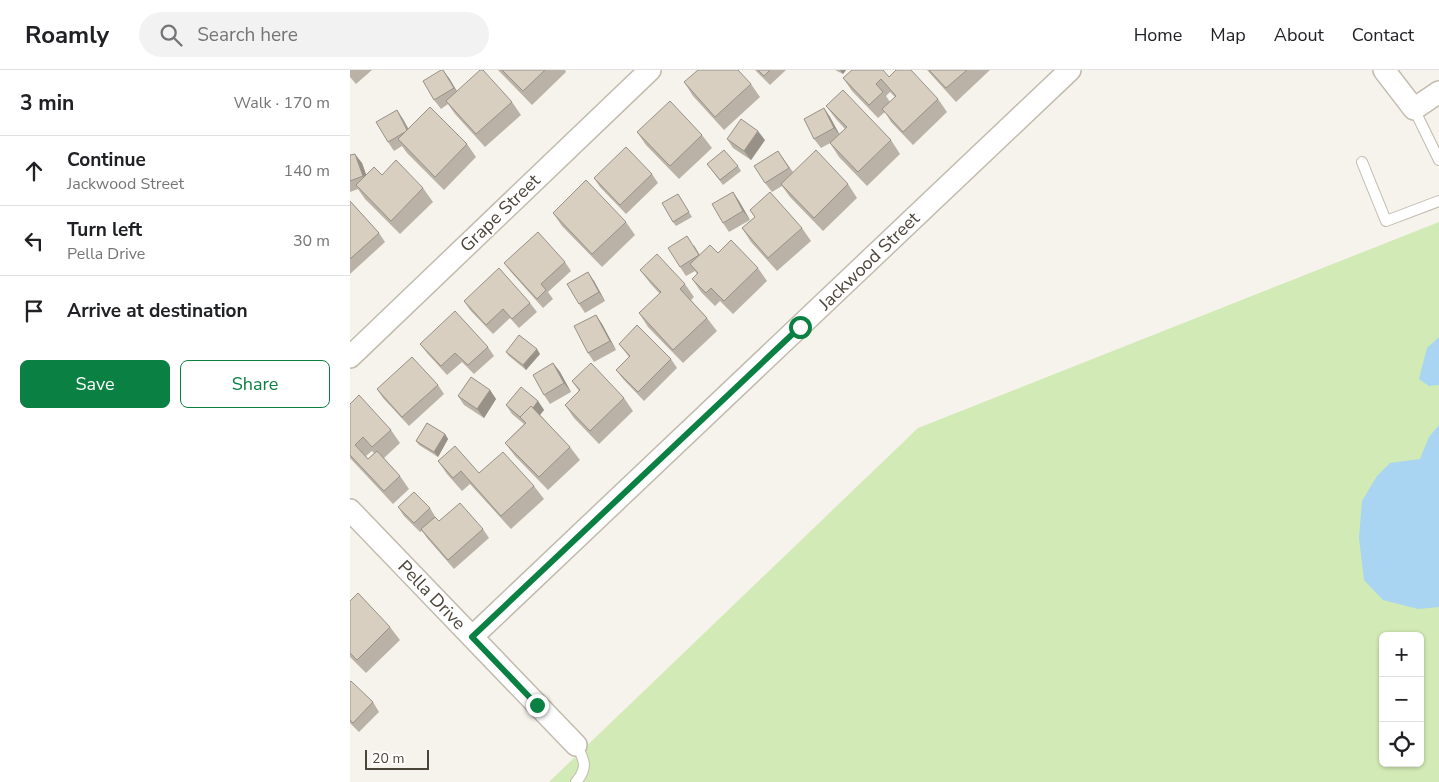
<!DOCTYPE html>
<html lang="en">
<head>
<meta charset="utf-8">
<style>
  body { margin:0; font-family:"Nunito Sans",sans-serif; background:#f2f2f2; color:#202124 }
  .controls { position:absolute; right:15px; bottom:15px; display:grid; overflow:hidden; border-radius:8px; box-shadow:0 1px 4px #0004 }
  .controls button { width:45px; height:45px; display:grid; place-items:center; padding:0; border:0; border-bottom:1px solid #e0e0e0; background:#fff; color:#202124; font:25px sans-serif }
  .scale { position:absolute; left:15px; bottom:12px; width:64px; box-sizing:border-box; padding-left:5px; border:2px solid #4b4439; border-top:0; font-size:14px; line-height:18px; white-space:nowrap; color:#4b4439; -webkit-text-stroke:4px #fff; paint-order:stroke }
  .stop { position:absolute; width:15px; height:15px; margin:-11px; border:4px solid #0b8043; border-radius:50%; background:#fff }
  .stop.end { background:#0b8043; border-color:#fff; box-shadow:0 1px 5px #0008 }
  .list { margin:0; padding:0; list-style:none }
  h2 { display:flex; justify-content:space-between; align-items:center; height:65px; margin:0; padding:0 20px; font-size:21px }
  h2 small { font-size:16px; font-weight:400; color:#757577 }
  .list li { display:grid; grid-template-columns:32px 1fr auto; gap:15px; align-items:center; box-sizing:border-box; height:70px; padding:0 20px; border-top:1px solid #e0e0e0 }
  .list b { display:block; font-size:19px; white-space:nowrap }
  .list p { margin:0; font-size:16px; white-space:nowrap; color:#757577 }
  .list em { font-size:16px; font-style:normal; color:#757577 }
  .actions { display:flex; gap:10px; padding:15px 20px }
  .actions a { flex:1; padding:11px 0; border:1px solid #0b8043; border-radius:8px; text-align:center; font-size:18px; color:#0b8043 }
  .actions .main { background:#0b8043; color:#fff }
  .icon { flex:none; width:28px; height:28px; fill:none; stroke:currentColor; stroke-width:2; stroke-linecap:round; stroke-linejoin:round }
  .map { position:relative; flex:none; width:1089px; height:712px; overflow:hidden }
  header { display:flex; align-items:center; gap:30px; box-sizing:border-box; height:70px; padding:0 25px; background:#fff; border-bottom:1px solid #e0e0e0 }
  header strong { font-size:24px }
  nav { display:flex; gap:28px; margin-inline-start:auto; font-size:18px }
  .search { width:350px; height:45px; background:#f2f2f2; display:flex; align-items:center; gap:12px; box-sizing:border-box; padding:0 18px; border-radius:28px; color:#757577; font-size:19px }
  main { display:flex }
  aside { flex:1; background:#fff }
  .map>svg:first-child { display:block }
</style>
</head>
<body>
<header>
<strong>Roamly</strong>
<div class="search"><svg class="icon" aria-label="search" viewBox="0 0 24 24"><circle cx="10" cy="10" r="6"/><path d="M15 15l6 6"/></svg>Search here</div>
<nav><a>Home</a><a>Map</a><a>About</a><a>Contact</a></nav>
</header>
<main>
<aside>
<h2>3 min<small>Walk · 170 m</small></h2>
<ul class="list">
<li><svg class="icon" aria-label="ahead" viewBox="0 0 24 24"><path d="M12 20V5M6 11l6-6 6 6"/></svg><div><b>Continue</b><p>Jackwood Street</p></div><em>140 m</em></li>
<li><svg class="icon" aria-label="left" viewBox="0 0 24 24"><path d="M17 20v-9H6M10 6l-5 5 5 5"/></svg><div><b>Turn left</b><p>Pella Drive</p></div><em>30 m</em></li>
<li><svg class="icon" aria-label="arrive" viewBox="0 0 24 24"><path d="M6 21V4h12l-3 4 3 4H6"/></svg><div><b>Arrive at destination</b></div></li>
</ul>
<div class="actions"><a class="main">Save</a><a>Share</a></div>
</aside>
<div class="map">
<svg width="1089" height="712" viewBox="0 0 1089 712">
  <rect width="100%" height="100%" fill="#f6f3ec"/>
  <path fill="#d2eab5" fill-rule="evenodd" d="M1089,152V712H199L568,358ZM1033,566H1070V693H1033Z"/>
  <path fill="#a9d4f2" d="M1089,267V315L1079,316L1069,309L1077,278Z
    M1089,355V537L1068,539L1033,530L1014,510L1009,468L1012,431L1027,406L1040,393L1070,389L1079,367Z"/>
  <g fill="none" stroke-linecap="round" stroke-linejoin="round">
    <defs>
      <path id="lane" d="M1064,39L1089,90
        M1012,92L1036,151L1089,131
        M226,712C238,698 235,690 226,675"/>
      <path id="street" d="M1034,0L1064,39L1089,22
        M0,287L300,0
        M0,440L226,675
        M122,567L720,0"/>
    </defs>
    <use href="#lane" stroke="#c2bbae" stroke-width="12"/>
    <use href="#street" stroke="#c2bbae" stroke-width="24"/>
    <use href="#lane" stroke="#fff" stroke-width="10"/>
    <use href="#street" stroke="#fff" stroke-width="21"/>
  </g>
  <path fill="#bab2a6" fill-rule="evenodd" d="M0,0H22L6,14L0,7Z
    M148,0H215L216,2L182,35Z
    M405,0H436L420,15Z
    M485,0H496L493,4Z
    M577,0H640L606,32Z
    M539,7L588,29L597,42L563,75L541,52L535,42L528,48L502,21L493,8ZM540,22L545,27L540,32L536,26Z
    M99,8L107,21L162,32L171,45L135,77L105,44L98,34L91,39L84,30Z
    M334,12L401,14L410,27L374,60L343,26Z
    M476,36L541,70L550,84L517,116L489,87L480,73L482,72L471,78L464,69L474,38L480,47L489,64L495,59L486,49Z
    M47,40L58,59L117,74L126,87L94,120L57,83L52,76L44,81L38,72Z
    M287,62L352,65L362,78L329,109L296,75Z
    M377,69L415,70L401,90L383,78Z
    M428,81L443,102L498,114L507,128L473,161L440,127L432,116L422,122L415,113Z
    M0,85L12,93L16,105H32L73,118L83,132L50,164L15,129L8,119L0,122Z
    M357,94L388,96L391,101L373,115Z
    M302,104L308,113L276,144L250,117L244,108Z
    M383,122L389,131L400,150L379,162L373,153Z
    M328,124L342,147L326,156L323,152Z
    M0,131L29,163L35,172L0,204Z
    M400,140L452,158L461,171L427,201L401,172L392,158L405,147Z
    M203,143L276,152L285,165L252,197L212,156Z
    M344,175L350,185L368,183L408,198L417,211L383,244L370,231L365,236L351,222L342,209L347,204L345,201L336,206L330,197Z
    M215,192L221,201L198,222L203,229L193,238L161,202L154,193Z
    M290,200L335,214L344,227L341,230L357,248L367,261L333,293L298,257L289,243L310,224L300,213Z
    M244,211L255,231L235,243L229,234Z
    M114,231L180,233L187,242L169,258L160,248L143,264L120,240Z
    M246,245L252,254L266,280L244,292L238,283Z
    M70,274L138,277L144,286L124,304L112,292L97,305L77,283Z
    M269,274L321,289L327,298L294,331L273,309L266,300L279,287Z
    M156,282L190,284L176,300L159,286Z
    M203,293L210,302L221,322L200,334L194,325Z
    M222,311L274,328L283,341L249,374L224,348L215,335L229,321Z
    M88,315L94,324L59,356L33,328L27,319Z
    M140,320L146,329L134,348L114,335L108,326Z
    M188,331L194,340L190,345L220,377L230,390L198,420L165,386L155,373L174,354L162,344L156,335Z
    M0,334L41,360L50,373L34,388L50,406L59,419L43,434L0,388ZM22,381L24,383L18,389L16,386Z
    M95,364L98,369L88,387L69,375L66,371Z
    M88,391L129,403L184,416L194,429L161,459L120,414L112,421L97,404Z
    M48,437L80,438L86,448L89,451L133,459L139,468L104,499L77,468L72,461L70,462L54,446Z
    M0,531L40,557L50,570L16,603L0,587Z
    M0,612L23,632L29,642L9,662L0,653Z"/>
  <path fill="#979187" d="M93,0L99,8L110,27L104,18Z
    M490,0H496L493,4Z
    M474,38L480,47L491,67L484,58Z
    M47,40L53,49L64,69L58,60Z
    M408,61L415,70L401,90L394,81Z
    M5,84L12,93L20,115L13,106Z
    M383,122L389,131L400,150L393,141Z
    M238,202L244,211L255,231L249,222Z
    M246,245L252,254L266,280L260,271Z
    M187,279L190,284L176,300L173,295Z
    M203,293L210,302L221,322L214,313Z
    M140,320L146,329L134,348L127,339Z
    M188,331L194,340L179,358L173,349Z
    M95,364L98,369L88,387L84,382Z"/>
  <path fill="#d8cfc1" stroke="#979187" d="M91,0H93L104,18L84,30L73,11Z
    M130,0H133L162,32L126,64L96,31Z
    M152,0H195L173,21Z
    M348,0H388L401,14L365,47L334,12Z
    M408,0H420L414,6Z
    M502,0H533L539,7L546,0H561L588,29L553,62L532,39L546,26L531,9L526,14L533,22L519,35L493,8Z
    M579,0H617L596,18Z
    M493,20L541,70L508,102L480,73L497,57L476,36Z
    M320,31L352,65L320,96L287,62Z
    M80,37L117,74L85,107L48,69Z
    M474,38L484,58L464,69L454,49Z
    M47,40L57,60L55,62L38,72L26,52Z
    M391,49L408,61L394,81L377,69Z
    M276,77L302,104L270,135L244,108Z
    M374,80L388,96L370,110L357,94Z
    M466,80L498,114L464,148L431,114Z
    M428,81L439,98L415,113L404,96Z
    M5,84L13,106L0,111V85Z
    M46,90L73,118L41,151L6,115L24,97L32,105Z
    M236,110L276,152L242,184L203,143Z
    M383,122L393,141L373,153L362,134Z
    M420,122L452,158L418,188L392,158L405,147L400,140Z
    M328,124L339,142L323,152L312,133Z
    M0,131L29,163L0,189Z
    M188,162L215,192L191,214L196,220L187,229L154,193Z
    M337,166L349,185L330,197L318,178Z
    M381,170L408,198L374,231L361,218L356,223L342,209L348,203L340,194L360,175L368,183Z
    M307,184L335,214L330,219L357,248L323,280L289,243L311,222L290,200Z
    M149,198L180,233L162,249L153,239L136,255L114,231Z
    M238,202L249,222L229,234L217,214Z
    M105,241L138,277L118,295L105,283L91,296L70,274Z
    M246,245L260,271L238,283L224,256Z
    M287,255L321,289L288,322L266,300L280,286L269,274Z
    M169,265L187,279L173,295L156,282Z
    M62,287L88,315L52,347L27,319Z
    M203,293L214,313L194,325L183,305Z
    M241,293L274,328L240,361L215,335L230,320L222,311Z
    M121,307L140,320L127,339L108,326Z
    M171,317L188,331L183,338L181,336L170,347L156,335Z
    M9,325L41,360L22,377L13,367L5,375L18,389L27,381L50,406L34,421L0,385V334Z
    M181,336L220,377L189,407L155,373L176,353L170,347Z
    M77,353L95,364L84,382L66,371Z
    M105,376L129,403L153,382L184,416L151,446L111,401L103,408L88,391Z
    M64,422L80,438L64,453L48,437Z
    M110,433L133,459L98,490L71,459L85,447L89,451Z
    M8,523L40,557L7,590L0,583V531Z
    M1,611L23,632L3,653L0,650V612Z"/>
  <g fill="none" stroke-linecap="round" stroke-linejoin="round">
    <path stroke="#0b8043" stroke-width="6" d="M187,635L122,567L450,257"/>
  </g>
  <g text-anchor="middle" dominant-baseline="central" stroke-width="4" stroke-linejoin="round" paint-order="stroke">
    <g font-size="18" fill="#4b4439" stroke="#fff">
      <text transform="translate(150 143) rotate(-44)">Grape Street</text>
      <text transform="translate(519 191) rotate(-44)">Jackwood Street</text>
      <text transform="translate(82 525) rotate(46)">Pella Drive</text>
    </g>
  </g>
</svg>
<div class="controls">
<button>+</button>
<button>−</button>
<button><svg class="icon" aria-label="locate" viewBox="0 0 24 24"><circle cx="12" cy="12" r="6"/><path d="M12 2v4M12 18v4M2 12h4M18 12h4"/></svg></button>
</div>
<div class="scale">20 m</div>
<div class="stop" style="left:450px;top:257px"></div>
<div class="stop end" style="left:187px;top:635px"></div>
</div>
</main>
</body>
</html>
